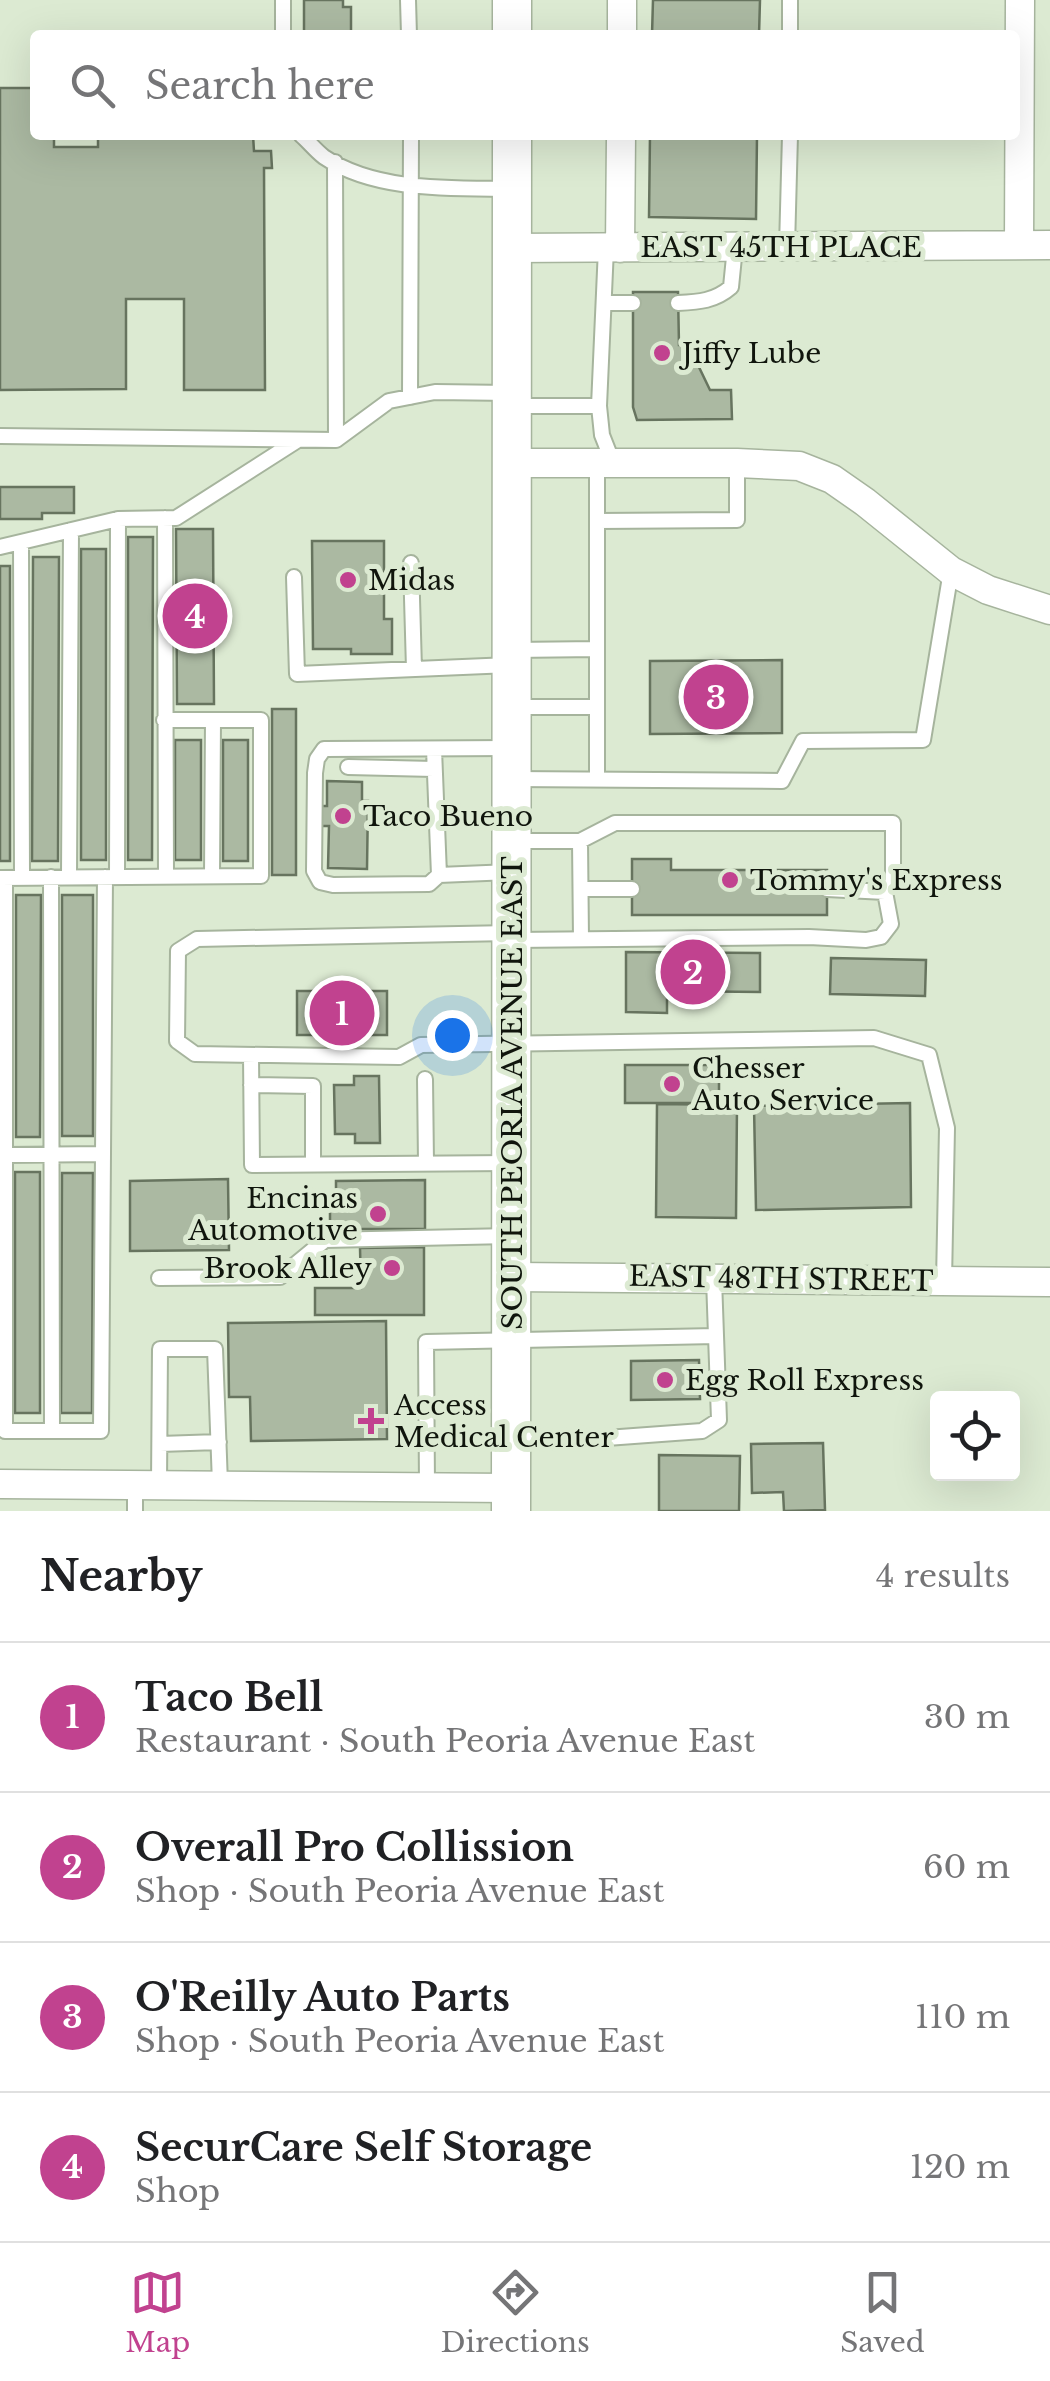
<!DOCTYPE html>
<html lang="en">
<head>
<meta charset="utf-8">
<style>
  body { margin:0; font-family:"Libre Baskerville",serif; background:#f2f2f2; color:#202124 }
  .controls { position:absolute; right:30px; bottom:30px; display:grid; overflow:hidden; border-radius:10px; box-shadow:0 10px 40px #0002 }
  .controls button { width:90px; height:90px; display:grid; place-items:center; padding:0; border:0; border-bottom:2px solid #e0e0e0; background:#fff; color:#202124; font:50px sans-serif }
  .you { position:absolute; left:452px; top:1035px; width:35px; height:35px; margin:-25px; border:8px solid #fff; border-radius:50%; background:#1a73e8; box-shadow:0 0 0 15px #1a73e833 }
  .badge { display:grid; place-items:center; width:65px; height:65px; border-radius:50%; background:#c1428f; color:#fff; font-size:32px; font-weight:700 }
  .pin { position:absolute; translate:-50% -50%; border:5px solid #fff; box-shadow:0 2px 10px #0006 }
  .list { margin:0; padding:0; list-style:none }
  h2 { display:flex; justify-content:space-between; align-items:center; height:130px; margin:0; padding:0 40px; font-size:42px }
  h2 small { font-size:32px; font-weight:400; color:#757577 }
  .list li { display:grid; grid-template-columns:65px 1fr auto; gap:30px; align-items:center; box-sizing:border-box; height:150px; padding:0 40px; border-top:2px solid #e0e0e0 }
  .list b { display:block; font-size:38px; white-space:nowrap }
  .list p { margin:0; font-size:32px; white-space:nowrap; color:#757577 }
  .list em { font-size:32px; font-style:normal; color:#757577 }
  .icon { flex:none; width:55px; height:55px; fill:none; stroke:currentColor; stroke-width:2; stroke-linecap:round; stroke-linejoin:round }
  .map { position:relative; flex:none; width:1050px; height:1511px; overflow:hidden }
  .search { position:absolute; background:#fff; box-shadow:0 10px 40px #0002; left:30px; right:30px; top:30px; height:110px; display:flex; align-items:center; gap:25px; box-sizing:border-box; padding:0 35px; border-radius:10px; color:#757577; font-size:38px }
  .sheet { height:730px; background:#fff }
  nav { display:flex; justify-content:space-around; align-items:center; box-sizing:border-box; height:140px; border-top:2px solid #e0e0e0; background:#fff; font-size:28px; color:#757577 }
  nav a { display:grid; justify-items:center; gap:5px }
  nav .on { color:#c1428f }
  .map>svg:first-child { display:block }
</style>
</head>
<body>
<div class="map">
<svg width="1050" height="1511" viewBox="0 0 1050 1511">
  <rect width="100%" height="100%" fill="#dcead2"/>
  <path fill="#abb9a2" stroke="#67745f" stroke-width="2.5" d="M304,0H343V7H351V35H304Z
    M653,0H760L759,35H652Z
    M0,88H35V135H54V147H98V135H253L254,151H271L272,168H264L265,390H184V299H126V389L0,390Z
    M650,135H757L756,219L649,217Z
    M633,292H678L679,345H691L690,364L696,361L710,390H731L732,419L637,420L633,407Z
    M0,487H74V513H42V519H0Z
    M176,529H213L214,704H177Z
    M128,537H153L152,860H128Z
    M312,541H384V619H392V654H351V649H313Z
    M81,549H106V860H81Z
    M33,557H59L58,861H32Z
    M0,566H10V861H0Z
    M782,660V733L650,734V661Z
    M272,709H296V875H272Z
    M175,740H201V860H175Z
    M223,740H248V861H223Z
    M327,781L362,782V801H368L367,869L328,868L329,826H318L319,806H327Z
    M632,859H671V870H827V915H632Z
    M16,895H41L40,1137H16Z
    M62,895H93V1136H62Z
    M626,952L760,953V992L667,991V1013L626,1012Z
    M831,958L926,960L925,996L830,994Z
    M297,991H387V1035H297Z
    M625,1065H719V1103H625Z
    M354,1076H379L380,1143H355V1134H335L334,1085H354Z
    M910,1103L911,1207L756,1210L754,1106Z
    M657,1104L737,1105L736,1218L656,1217Z
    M15,1172H40V1413H15Z
    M62,1173H93L92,1413H61Z
    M228,1179L229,1250L130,1251V1181Z
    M425,1180V1229H330V1200H336V1181Z
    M424,1247V1315H315V1288H361L360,1248Z
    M386,1321L387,1439L251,1441L250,1397H229L228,1323Z
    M699,1360L700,1399L631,1400V1361Z
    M823,1443L825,1510L784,1511L783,1492L752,1493L751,1444Z
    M659,1455L740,1456L739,1511H659Z"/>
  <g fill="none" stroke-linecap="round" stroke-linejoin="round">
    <defs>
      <path id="lane" d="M408,0L409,35
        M790,0V35
        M283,35V0
        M301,135C309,142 316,151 324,157C376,192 452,188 512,189
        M335,162L336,440
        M787,247L790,135
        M606,248L599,406L602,435L613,463
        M604,303H633
        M678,303C699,302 715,301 731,287L735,247
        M410,397L411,135
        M515,406H599
        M0,436L336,440L389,401L435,392L511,393
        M165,518L166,876
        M597,521L737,520V463
        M21,542L22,878
        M0,547L118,519L176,518L298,440
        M411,563L414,669
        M294,577L297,674L510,665
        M513,650L597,649
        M513,707H597
        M434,749L439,875
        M348,767L434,769
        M512,779L782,781L803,741L923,740L951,571
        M597,780V464
        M512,841H580L615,823H893V881L885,892L891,924L881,937L866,940L809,937L514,940
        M580,841L581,939
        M511,872L439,875L429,884L333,885L320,882L314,871L315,773L317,759L324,749L511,748
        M212,876L213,720
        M51,877L52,1431
        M69,877L71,530
        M117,877L118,519
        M0,878L261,876V720H164
        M5,878V1431H101L105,877
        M581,889H632
        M827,889L885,892
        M511,933L197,939L178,951L177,1041L195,1054L399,1057L421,1045L874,1038L929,1055L947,1128L944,1281
        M251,1055L252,1165L511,1163
        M425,1079L426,1163
        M251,1085L313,1086V1165
        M5,1155L103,1154
        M159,1278L280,1277L325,1240L511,1236
        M514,1437L552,1442L702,1431L719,1420L714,1279
        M160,1444L219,1442
        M159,1484L160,1349H215L220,1484
        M427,1487L426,1342L716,1336
        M135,1511V1483"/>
      <path id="street" d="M622,35V0
        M1019,245L1020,0
        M511,248L1050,245
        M620,248L621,135
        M511,463H737L799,466L832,479L865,502L951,571L988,590L1050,610
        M512,1277L1050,1282
        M0,1484L511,1488"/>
      <path id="secondary" d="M512,35V0
        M511,1511L512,135"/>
    </defs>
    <use href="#lane" stroke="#a6b49d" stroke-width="18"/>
    <use href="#street" stroke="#a6b49d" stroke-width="31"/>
    <use href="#secondary" stroke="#a6b49d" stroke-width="41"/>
    <use href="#lane" stroke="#fff" stroke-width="14"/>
    <use href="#street" stroke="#fff" stroke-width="28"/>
    <use href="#secondary" stroke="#fff" stroke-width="38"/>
  </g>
  <g fill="#c1428f" stroke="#dcead2" stroke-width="4">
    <circle cx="662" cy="353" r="10"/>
    <circle cx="348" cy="580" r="10"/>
    <circle cx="343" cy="816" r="10"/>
    <circle cx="730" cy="880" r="10"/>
    <circle cx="672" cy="1084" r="10"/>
    <circle cx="378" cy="1214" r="10"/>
    <circle cx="392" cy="1268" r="10"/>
    <circle cx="665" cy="1380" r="10"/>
    <path d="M366 1406h10v10h10v10h-10v10h-10v-10h-10v-10h10z"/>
  </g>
  <g text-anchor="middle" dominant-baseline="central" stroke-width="10" stroke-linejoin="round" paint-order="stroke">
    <g font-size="28" fill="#10150d" stroke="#dcead2">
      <text x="781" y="247">EAST 45TH PLACE</text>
      <text transform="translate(512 1093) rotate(-90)">SOUTH PEORIA AVENUE EAST</text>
      <text transform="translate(781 1279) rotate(1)">EAST 48TH STREET</text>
    </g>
    <g font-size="28" fill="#10150d" stroke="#dcead2" text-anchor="start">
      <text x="682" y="353">Jiffy Lube</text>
      <text x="368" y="580">Midas</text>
      <text x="363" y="816">Taco Bueno</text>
      <text x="750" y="880">Tommy's Express</text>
      <text x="692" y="1068">Chesser<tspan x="692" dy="32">Auto Service</tspan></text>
      <text x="358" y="1198" text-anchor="end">Encinas<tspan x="358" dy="32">Automotive</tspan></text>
      <text x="372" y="1268" text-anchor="end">Brook Alley</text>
      <text x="685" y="1380">Egg Roll Express</text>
      <text x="394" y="1405">Access<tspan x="394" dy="32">Medical Center</tspan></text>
    </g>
  </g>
</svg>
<div class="controls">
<button><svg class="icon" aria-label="locate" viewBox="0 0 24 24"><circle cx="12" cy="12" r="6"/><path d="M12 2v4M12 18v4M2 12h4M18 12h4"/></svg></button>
</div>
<div class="you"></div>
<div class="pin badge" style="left:342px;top:1013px">1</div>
<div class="pin badge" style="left:693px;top:972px">2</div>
<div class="pin badge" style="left:716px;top:697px">3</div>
<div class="pin badge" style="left:195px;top:616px">4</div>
<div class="search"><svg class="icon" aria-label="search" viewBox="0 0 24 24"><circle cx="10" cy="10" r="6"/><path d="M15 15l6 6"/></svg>Search here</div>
</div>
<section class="sheet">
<h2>Nearby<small>4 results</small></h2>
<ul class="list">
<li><span class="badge">1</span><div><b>Taco Bell</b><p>Restaurant · South Peoria Avenue East</p></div><em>30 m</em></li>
<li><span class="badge">2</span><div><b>Overall Pro Collission</b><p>Shop · South Peoria Avenue East</p></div><em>60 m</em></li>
<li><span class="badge">3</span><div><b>O'Reilly Auto Parts</b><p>Shop · South Peoria Avenue East</p></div><em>110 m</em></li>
<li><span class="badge">4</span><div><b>SecurCare Self Storage</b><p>Shop</p></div><em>120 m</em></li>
</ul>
</section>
<nav>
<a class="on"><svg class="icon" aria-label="map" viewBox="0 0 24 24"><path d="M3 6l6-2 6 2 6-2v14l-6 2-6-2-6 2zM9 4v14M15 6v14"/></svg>Map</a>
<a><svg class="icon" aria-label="directions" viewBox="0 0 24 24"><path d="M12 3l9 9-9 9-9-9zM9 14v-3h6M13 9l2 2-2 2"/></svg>Directions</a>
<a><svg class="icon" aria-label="saved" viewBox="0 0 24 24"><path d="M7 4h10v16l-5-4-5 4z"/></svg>Saved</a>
</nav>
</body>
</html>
